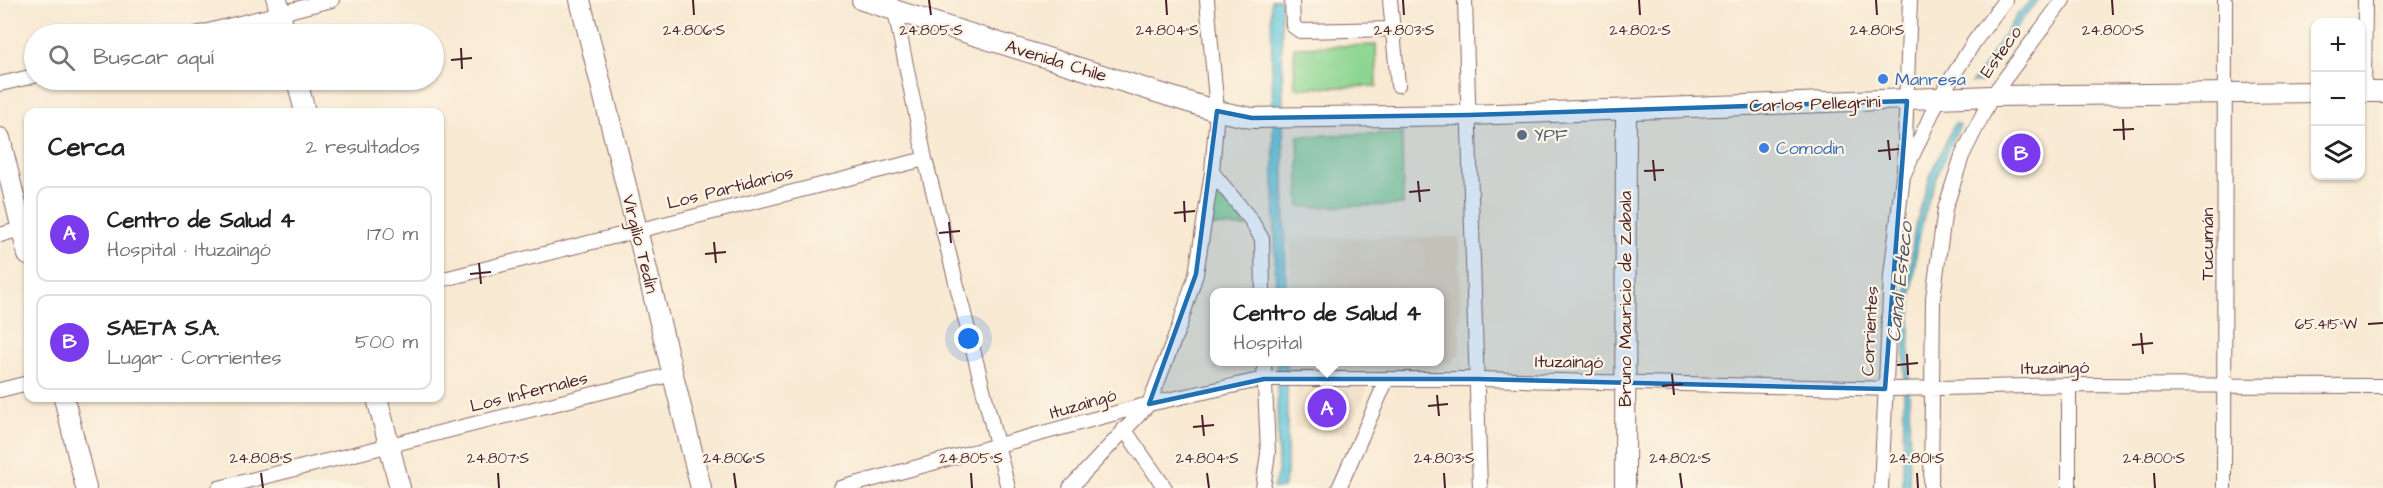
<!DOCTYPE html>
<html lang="es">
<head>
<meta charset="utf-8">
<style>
  body { margin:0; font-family:"Architects Daughter",sans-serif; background:#f2f2f2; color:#222 }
  .controls { position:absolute; right:18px; top:18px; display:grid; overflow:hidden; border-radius:12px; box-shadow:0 2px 4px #0004 }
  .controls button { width:54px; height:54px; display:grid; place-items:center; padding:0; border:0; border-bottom:2px solid #e0e0e0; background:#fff; color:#222; font:30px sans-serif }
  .you { position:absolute; left:969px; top:339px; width:21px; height:21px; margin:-15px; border:4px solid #fff; border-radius:50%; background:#1a73e8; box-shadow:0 0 0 9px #1a73e833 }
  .badge { display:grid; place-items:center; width:39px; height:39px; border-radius:50%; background:#7c3aed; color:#fff; font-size:20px; font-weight:700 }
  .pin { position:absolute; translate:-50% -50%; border:3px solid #fff; box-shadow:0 2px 6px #0006 }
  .popup { position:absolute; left:1210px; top:288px; width:234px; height:78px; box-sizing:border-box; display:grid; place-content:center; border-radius:12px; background:#fff; filter:drop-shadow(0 2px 4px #0005); font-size:20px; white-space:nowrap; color:#767676 }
  .popup b { font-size:22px; color:#222 }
  .popup::after { content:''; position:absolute; left:50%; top:100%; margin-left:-12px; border:12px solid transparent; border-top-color:#fff }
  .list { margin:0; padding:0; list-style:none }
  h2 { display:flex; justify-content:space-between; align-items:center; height:78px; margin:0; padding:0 24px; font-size:26px }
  h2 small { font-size:20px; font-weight:400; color:#767676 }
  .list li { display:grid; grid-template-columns:39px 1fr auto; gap:18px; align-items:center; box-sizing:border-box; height:96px; margin:0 12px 12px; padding:0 12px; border:2px solid #e0e0e0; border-radius:12px }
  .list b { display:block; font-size:22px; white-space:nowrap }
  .list p { margin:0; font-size:20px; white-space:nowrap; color:#767676 }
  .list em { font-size:20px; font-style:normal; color:#767676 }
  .icon { flex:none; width:33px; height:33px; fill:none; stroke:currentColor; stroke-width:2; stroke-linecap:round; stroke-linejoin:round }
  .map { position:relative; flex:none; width:2383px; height:488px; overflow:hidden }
  .search { position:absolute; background:#fff; box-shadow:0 2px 4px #0004; left:24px; top:24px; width:420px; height:66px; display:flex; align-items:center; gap:15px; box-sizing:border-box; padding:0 21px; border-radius:33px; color:#767676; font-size:22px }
  .panel { position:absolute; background:#fff; box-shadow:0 2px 4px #0004; left:24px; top:108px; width:420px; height:294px; border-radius:12px }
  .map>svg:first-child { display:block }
</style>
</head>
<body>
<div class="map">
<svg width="2383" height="488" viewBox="0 0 2383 488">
  <rect width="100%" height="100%" fill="#fcf5e5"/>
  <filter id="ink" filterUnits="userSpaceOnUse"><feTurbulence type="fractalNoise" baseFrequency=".0167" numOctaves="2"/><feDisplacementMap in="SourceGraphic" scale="12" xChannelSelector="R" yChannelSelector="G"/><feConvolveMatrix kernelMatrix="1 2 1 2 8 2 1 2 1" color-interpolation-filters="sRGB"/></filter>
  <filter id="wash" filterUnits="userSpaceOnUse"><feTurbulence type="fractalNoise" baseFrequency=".008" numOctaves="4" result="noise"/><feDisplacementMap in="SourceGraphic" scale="24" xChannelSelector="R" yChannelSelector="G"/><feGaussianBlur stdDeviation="1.35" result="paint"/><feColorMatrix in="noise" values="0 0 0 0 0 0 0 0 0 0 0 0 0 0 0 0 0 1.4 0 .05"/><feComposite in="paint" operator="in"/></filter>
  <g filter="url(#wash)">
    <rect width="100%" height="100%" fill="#f8e9d2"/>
    <path fill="#edd7bb" d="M1460,237V354L1452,362H1292H1440V292H1292L1291,238Z
      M1296,383L1362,384L1367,390L1346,435L1294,427Z"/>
    <path fill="#8dd692" stroke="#6c7a5e" stroke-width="1.5" d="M1376,45L1377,86L1295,88L1294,47Z
      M1402,133L1403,205L1300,207L1298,136Z
      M1215,182L1247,227L1210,226Z"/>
    <path fill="#5fc7db" stroke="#547383" stroke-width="1.5" d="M1271,0H1281L1286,292H1276Z
      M2031,0H2039L2021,20L1981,82L1972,83L2017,15Z
      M1955,123L1960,125C1944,158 1929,191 1921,228C1904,306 1911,407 1909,488H1903L1905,307L1915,227L1932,171Z
      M1277,362H1287V473L1283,488H1273L1278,473Z"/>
  </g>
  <g filter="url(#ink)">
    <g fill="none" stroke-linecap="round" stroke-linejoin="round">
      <defs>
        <path id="street" d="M1292,0L1293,26L1300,31L1394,29
          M1390,0L1398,85
          M1465,0L1480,488
          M894,6L925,159L1008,488
          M196,34L332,0
          M0,84L34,76
          M2364,92L2365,0
          M1904,169L1910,0
          M1212,172L1251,220L1262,239L1263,292
          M0,235L28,227
          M440,280L925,159
          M0,390L28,383
          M1124,429L1165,488
          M219,488L673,374
          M841,488L1149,404L1264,379H1477L1894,389L2069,385L2383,386
          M1070,488L1149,404L1179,327L1196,274L1212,172L1217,111L1207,0
          M1263,488L1268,453L1264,362
          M1339,488L1387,379
          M1881,488L1891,275L1903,176L1938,100L1974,42L2005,0
          M1931,488L1933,298L1945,209L1962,156L1992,96L2063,0
          M2069,488V385
          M2224,488L2225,0"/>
        <path id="secondary" d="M277,0L285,34
          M580,0L701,488
          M862,0L1217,111L1252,118L1468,115L1992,96L2316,92
          M297,80L305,112
          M2360,92H2383
          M0,138L28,255
          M64,398L86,488
          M377,398L400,488
          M1625,488L1626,110"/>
      </defs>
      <use href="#street" stroke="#876665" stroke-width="16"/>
      <use href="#secondary" stroke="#876665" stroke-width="22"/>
      <use href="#street" stroke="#fff" stroke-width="14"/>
      <use href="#secondary" stroke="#fff" stroke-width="20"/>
    </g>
  </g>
  <path fill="#1f6fb2" fill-opacity="0.2" stroke="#1f6fb2" stroke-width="4.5" stroke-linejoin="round" d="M1907,101L1885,389L1477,379H1264L1149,404L1196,274L1217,111L1252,118L1468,115Z"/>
  <path fill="none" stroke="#4a1f2b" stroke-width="2" d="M693,0L694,15M929,0L931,15M1166,0L1167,15M1403,0L1404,15M1639,0L1640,15M1876,0L1877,15M2112,0L2113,15M461,48L462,69M451,60L472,58M2123,119L2124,140M2113,130L2134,129M1888,140L1890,160M1878,151L1899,149M1653,160L1655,181M1644,171L1664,170M1418,181L1420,202M1409,192L1430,190M1184,201L1185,222M1174,213L1195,211M949,222L951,243M939,233L960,231M714,242L716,263M705,254L726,252M479,263L481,284M470,274L491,272M2368,324L2383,323M2141,333L2143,354M2132,345L2153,343M1907,354L1908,375M1897,365L1918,363M1672,374L1674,395M1662,386L1683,384M1437,395L1439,416M1428,406L1448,404M1202,415L1204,436M1193,427L1214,425M261,473L263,488M498,473L499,488M734,473L736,488M971,473L972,488M1207,473L1209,488M1444,473L1445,488M1680,473L1682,488M1917,473L1918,488M2154,473L2155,488"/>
  <g fill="#3f7fe0" stroke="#fcf5e5" stroke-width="2">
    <circle cx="1883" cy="79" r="6"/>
    <circle cx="1764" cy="148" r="6"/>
  </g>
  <circle fill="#5c6f8a" stroke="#fcf5e5" stroke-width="2" cx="1522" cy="135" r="6"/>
  <g text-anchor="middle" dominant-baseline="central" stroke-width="4.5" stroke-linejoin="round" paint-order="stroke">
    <g font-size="18" fill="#4a1f2b" stroke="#fcf5e5">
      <text transform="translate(2001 52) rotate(-55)">Esteco</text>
      <text transform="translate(1056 61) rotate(17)">Avenida Chile</text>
      <text transform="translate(1815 104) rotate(-2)">Carlos Pellegrini</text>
      <text transform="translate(730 188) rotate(-14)">Los Partidarios</text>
      <text transform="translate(640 244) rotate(76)">Virgilio Tedín</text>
      <text transform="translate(2207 244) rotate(-90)">Tucumán</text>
      <text transform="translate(1625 299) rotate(-90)">Bruno Mauricio de Zabala</text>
      <text transform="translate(1870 331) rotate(-87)">Corrientes</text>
      <text transform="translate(1569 362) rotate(1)">Ituzaingó</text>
      <text transform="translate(2055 368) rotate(-1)">Ituzaingó</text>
      <text transform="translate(529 392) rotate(-14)">Los Infernales</text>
      <text transform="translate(1083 404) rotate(-16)">Ituzaingó</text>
    </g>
    <g font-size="18" fill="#366cbe" stroke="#fcf5e5" text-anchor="start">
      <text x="1895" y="79">Manresa</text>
      <text x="1776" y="148">Comodin</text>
    </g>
    <g font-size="18" fill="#4e5e75" stroke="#fcf5e5" text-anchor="start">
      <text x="1534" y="135">YPF</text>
    </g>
    <g font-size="20" font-style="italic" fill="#505160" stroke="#fcf5e5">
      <text transform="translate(1900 282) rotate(-84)">Canal Esteco</text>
    </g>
  </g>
  <g font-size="15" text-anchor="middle" fill="#4a1f2b" stroke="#fcf5e5" stroke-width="4.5" stroke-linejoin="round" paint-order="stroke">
    <text x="694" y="35">24.806°S</text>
    <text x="931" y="35">24.805°S</text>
    <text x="1167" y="35">24.804°S</text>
    <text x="1404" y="35">24.803°S</text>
    <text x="1640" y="35">24.802°S</text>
    <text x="1877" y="35">24.801°S</text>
    <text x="2113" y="35">24.800°S</text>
    <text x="2326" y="329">65.415°W</text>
    <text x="261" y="463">24.808°S</text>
    <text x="498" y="463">24.807°S</text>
    <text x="734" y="463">24.806°S</text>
    <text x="971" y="463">24.805°S</text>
    <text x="1207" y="463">24.804°S</text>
    <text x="1444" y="463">24.803°S</text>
    <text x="1680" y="463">24.802°S</text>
    <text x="1917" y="463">24.801°S</text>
    <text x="2154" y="463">24.800°S</text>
  </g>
</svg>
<div class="controls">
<button>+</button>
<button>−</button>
<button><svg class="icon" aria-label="layers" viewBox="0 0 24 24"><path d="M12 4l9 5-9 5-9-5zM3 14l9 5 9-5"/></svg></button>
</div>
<div class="you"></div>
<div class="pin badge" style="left:1327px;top:408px">A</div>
<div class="popup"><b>Centro de Salud 4</b>Hospital</div>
<div class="pin badge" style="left:2021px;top:153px">B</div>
<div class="search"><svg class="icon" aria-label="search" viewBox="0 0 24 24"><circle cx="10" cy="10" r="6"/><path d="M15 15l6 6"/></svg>Buscar aquí</div>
<section class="panel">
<h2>Cerca<small>2 resultados</small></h2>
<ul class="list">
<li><span class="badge">A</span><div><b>Centro de Salud 4</b><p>Hospital · Ituzaingó</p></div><em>170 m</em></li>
<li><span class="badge">B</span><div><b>SAETA S.A.</b><p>Lugar · Corrientes</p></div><em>500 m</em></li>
</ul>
</section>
</div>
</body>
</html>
